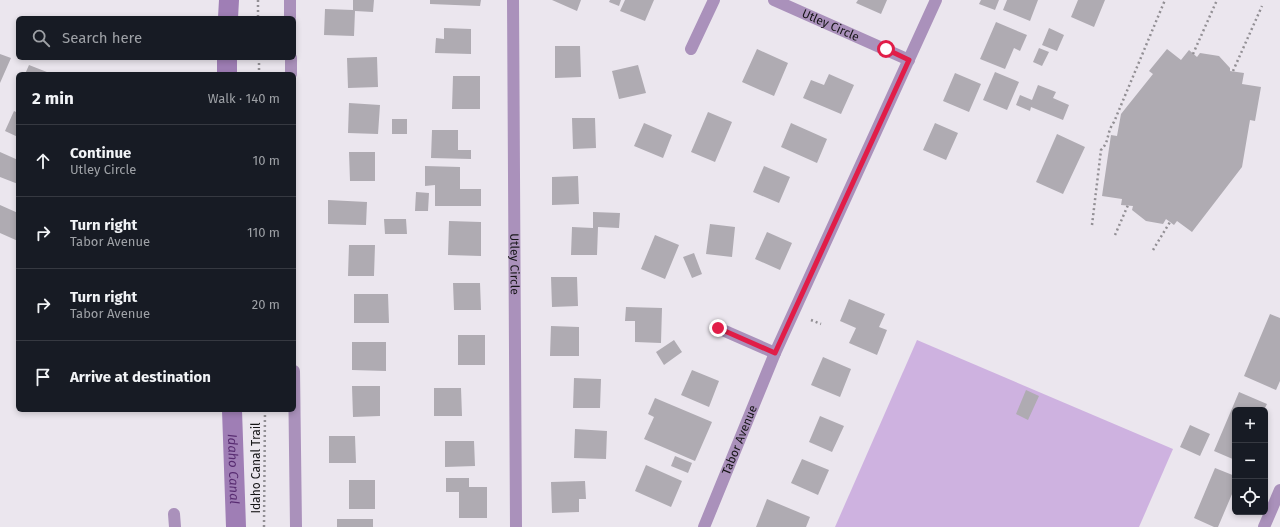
<!DOCTYPE html>
<html lang="en">
<head>
<meta charset="utf-8">
<style>
  body { margin:0; font-family:"Fira Sans",sans-serif; background:#242831; color:#f1f3f6 }
  .controls { position:absolute; right:12px; bottom:12px; display:grid; overflow:hidden; border-radius:6px; box-shadow:0 2px 6px #0003 }
  .controls button { width:36px; height:36px; display:grid; place-items:center; padding:0; border:0; border-bottom:1px solid #363941; background:#171b24; color:#f1f3f6; font:20px sans-serif }
  .stop { position:absolute; width:12px; height:12px; margin:-9px; border:3px solid #e11d48; border-radius:50%; background:#fff }
  .stop.end { background:#e11d48; border-color:#fff; box-shadow:0 1px 4px #0008 }
  .list { margin:0; padding:0; list-style:none }
  h2 { display:flex; justify-content:space-between; align-items:center; height:52px; margin:0; padding:0 16px; font-size:17px }
  h2 small { font-size:13px; font-weight:400; color:#9ea1a6 }
  .list li { display:grid; grid-template-columns:26px 1fr auto; gap:12px; align-items:center; box-sizing:border-box; height:72px; padding:0 16px; border-top:1px solid #363941 }
  .list b { display:block; font-size:15px; white-space:nowrap }
  .list p { margin:0; font-size:13px; white-space:nowrap; color:#9ea1a6 }
  .list em { font-size:13px; font-style:normal; color:#9ea1a6 }
  .icon { flex:none; width:22px; height:22px; fill:none; stroke:currentColor; stroke-width:2; stroke-linecap:round; stroke-linejoin:round }
  .map { position:relative; flex:none; width:1280px; height:527px; overflow:hidden }
  .search { position:absolute; background:#171b24; box-shadow:0 2px 6px #0003; left:16px; top:16px; width:280px; height:44px; display:flex; align-items:center; gap:10px; box-sizing:border-box; padding:0 14px; border-radius:6px; color:#9ea1a6; font-size:15px }
  .panel { position:absolute; background:#171b24; box-shadow:0 2px 6px #0003; left:16px; top:72px; width:280px; height:340px; border-radius:6px }
  .map>svg:first-child { display:block }
</style>
</head>
<body>
<div class="map">
<svg width="1280" height="527" viewBox="0 0 1280 527">
  <rect width="100%" height="100%" fill="#ebe6ee"/>
  <path fill="#ceb2e0" d="M917,340L1173,449L1139,527H835Z"/>
  <g fill="none" stroke-linecap="round" stroke-linejoin="round">
    <g stroke="#9f7eb5" stroke-width="20">
      <path d="M228,18L229,0"/>
      <path d="M227,74V58"/>
      <path id="s1" d="M232,410L236,527"/>
    </g>
  </g>
  <path fill="#afabb2" d="M353,0H374L373,12L355,11L354,36L324,35L325,9L353,10Z
    M430,0H481L480,6L430,4Z
    M552,0H581L577,11Z
    M610,0H621L619,6L609,2Z
    M625,0H654L645,21L620,11Z
    M858,0H887L881,14L856,3Z
    M981,0H999L995,10L979,4Z
    M1007,0H1038L1030,21L1003,10Z
    M1078,0H1105L1094,27L1071,17Z
    M996,22L1027,35L1020,51L1014,48L1005,69L980,59Z
    M444,28L471,29V54L435,53L436,38L444,39Z
    M1049,28L1064,35L1057,51L1042,45Z
    M555,46H580L581,77L555,78Z
    M1039,48L1049,52L1042,66L1033,62Z
    M757,49L788,63L774,96L742,82Z
    M1167,49L1181,60L1189,50L1197,57L1200,53L1219,56L1230,68V71L1244,73L1242,84L1261,87L1255,121L1250,120L1242,167L1192,232L1177,221L1174,225L1166,219L1163,224L1146,221L1132,210L1133,206L1121,205L1122,199L1102,196L1111,135L1117,136L1121,114L1153,74L1149,71Z
    M0,54L11,58L0,83Z
    M377,57L378,87L348,88L347,58Z
    M29,65L52,74H25Z
    M638,65L646,93L619,99L612,71Z
    M995,72L1019,82L1007,110L983,100Z
    M955,73L981,84L969,112L943,101Z
    M829,74L854,85L841,114L803,98L811,80L824,85Z
    M453,76H480V109H452Z
    M1038,85L1056,92L1053,98L1069,105L1063,120L1031,107L1030,111L1016,105L1020,95L1032,100Z
    M349,103L380,105L378,134L348,133Z
    M14,111L18,113V137L5,131Z
    M708,112L732,122L715,162L691,152Z
    M572,118H595L596,148L573,149Z
    M392,119H407V134H392Z
    M644,123L672,135L663,158L634,146Z
    M791,123L827,139L817,163L781,147Z
    M935,123L958,133L946,160L923,150Z
    M432,130H458V150H471V159L431,158Z
    M1057,134L1085,147L1063,194L1036,182Z
    M0,152L18,160V184L0,177Z
    M349,152H375V181H350Z
    M425,166L460,167V189H481V206H435V185L425,186Z
    M764,166L790,177L779,203L753,192Z
    M578,176L579,204L552,205V177Z
    M416,192L429,193L428,211H415Z
    M328,200L367,202L366,225L328,224Z
    M0,205L18,213V241L0,233Z
    M593,212L620,213L619,228L598,227L597,255H571L572,227L593,228Z
    M384,219H406L407,234H385Z
    M449,221L481,222V256L448,255Z
    M710,224L735,227L732,257L706,254Z
    M767,232L792,243L780,270L755,259Z
    M655,235L679,245L665,279L641,269Z
    M349,245H375L374,276H348Z
    M694,253L702,274L692,278L683,257Z
    M551,277H577L578,306L552,307Z
    M453,283H480L481,310H454Z
    M354,294H388L389,323H354Z
    M849,299L885,314L879,327L887,330L877,355L849,343L856,328L840,321Z
    M626,307L662,308L661,343L635,342V321H625Z
    M1270,314L1280,318V381L1276,390L1244,376Z
    M551,326L579,327V356H550Z
    M458,335H485V365H458Z
    M674,340L682,352L664,365L656,352Z
    M352,342H386V371L352,370Z
    M823,357L851,369L840,397L811,385Z
    M692,370L719,381L709,407L681,395Z
    M574,378L601,379L600,408H573Z
    M352,386H380V416L353,417Z
    M434,388H461L462,416H434Z
    M1026,390L1039,396L1028,420L1016,414Z
    M1239,392L1267,404L1264,410H1235V460L1214,451Z
    M655,398L712,422L695,461L644,439L654,417L648,414Z
    M820,416L844,426L832,452L809,442Z
    M1190,425L1210,434L1200,456L1180,447Z
    M575,429L607,431L606,459L574,458Z
    M329,436H355L356,463H329Z
    M445,441H474L475,466L445,467Z
    M675,456L692,463L688,473L671,466Z
    M802,459L829,470L818,495L791,483Z
    M646,465L682,481L671,507L635,491Z
    M1215,468L1235,476V487L1218,527H1214L1194,518Z
    M446,478H469V487H487V518H459V492H446Z
    M349,480H375V509H349Z
    M585,481L586,499H579V512L552,513L551,482Z
    M767,499L810,517L806,527H756Z
    M337,519H373V527H337Z"/>
  <g fill="none" stroke-linecap="round" stroke-linejoin="round">
    <path stroke="#928f94" stroke-width="2.5" stroke-dasharray="2 3" stroke-linecap="butt" d="M258,0V18
      M1193,54L1217,0
      M259,58V74
      M1233,71L1262,6
      M1092,225L1101,150C1110,141 1106,133 1114,122L1165,0
      M1115,235L1128,205
      M1153,250L1170,222
      M811,320L821,324
      M264,527L265,410"/>
    <g stroke="#aa91bb" stroke-width="12">
      <path d="M290,0V18"/>
      <path id="s2" d="M513,0L516,527"/>
      <path id="s3" d="M774,0L909,60"/>
      <path d="M691,49L714,0"/>
      <path d="M291,58V74"/>
      <path d="M718,328L775,353"/>
      <path d="M294,371L296,527"/>
      <path d="M174,514L175,527"/>
      <path id="s4" d="M704,527L775,353L936,0"/>
      <path d="M1264,527L1280,490"/>
    </g>
  </g>
  <g fill="none" stroke-linecap="round" stroke-linejoin="round">
    <path stroke="#e11d48" stroke-width="5" d="M718,328L775,353L909,60L886,49"/>
  </g>
  <g text-anchor="middle" dominant-baseline="central" stroke-width="3" stroke-linejoin="round" paint-order="stroke">
    <g font-size="12" fill="#161517" stroke="#ebe6ee">
      <text stroke="none"><textPath href="#s3" startOffset="62">Utley Circle</textPath></text>
      <text stroke="none"><textPath href="#s2" startOffset="264">Utley Circle</textPath></text>
      <text stroke="none"><textPath href="#s4" startOffset="94">Tabor Avenue</textPath></text>
      <text transform="translate(256 468) rotate(-90)">Idaho Canal Trail</text>
    </g>
    <g font-size="13" font-style="italic" fill="#582c71" stroke="#ebe6ee">
      <text stroke="none"><textPath href="#s1" startOffset="59">Idaho Canal</textPath></text>
    </g>
  </g>
</svg>
<div class="controls">
<button>+</button>
<button>−</button>
<button><svg class="icon" aria-label="locate" viewBox="0 0 24 24"><circle cx="12" cy="12" r="6"/><path d="M12 2v4M12 18v4M2 12h4M18 12h4"/></svg></button>
</div>
<div class="stop" style="left:886px;top:49px"></div>
<div class="stop end" style="left:718px;top:328px"></div>
<div class="search"><svg class="icon" aria-label="search" viewBox="0 0 24 24"><circle cx="10" cy="10" r="6"/><path d="M15 15l6 6"/></svg>Search here</div>
<section class="panel">
<h2>2 min<small>Walk · 140 m</small></h2>
<ul class="list">
<li><svg class="icon" aria-label="ahead" viewBox="0 0 24 24"><path d="M12 20V5M6 11l6-6 6 6"/></svg><div><b>Continue</b><p>Utley Circle</p></div><em>10 m</em></li>
<li><svg class="icon" aria-label="right" viewBox="0 0 24 24"><path d="M7 20v-9h11M14 6l5 5-5 5"/></svg><div><b>Turn right</b><p>Tabor Avenue</p></div><em>110 m</em></li>
<li><svg class="icon" aria-label="right" viewBox="0 0 24 24"><path d="M7 20v-9h11M14 6l5 5-5 5"/></svg><div><b>Turn right</b><p>Tabor Avenue</p></div><em>20 m</em></li>
<li><svg class="icon" aria-label="arrive" viewBox="0 0 24 24"><path d="M6 21V4h12l-3 4 3 4H6"/></svg><div><b>Arrive at destination</b></div></li>
</ul>
</section>
</div>
</body>
</html>
